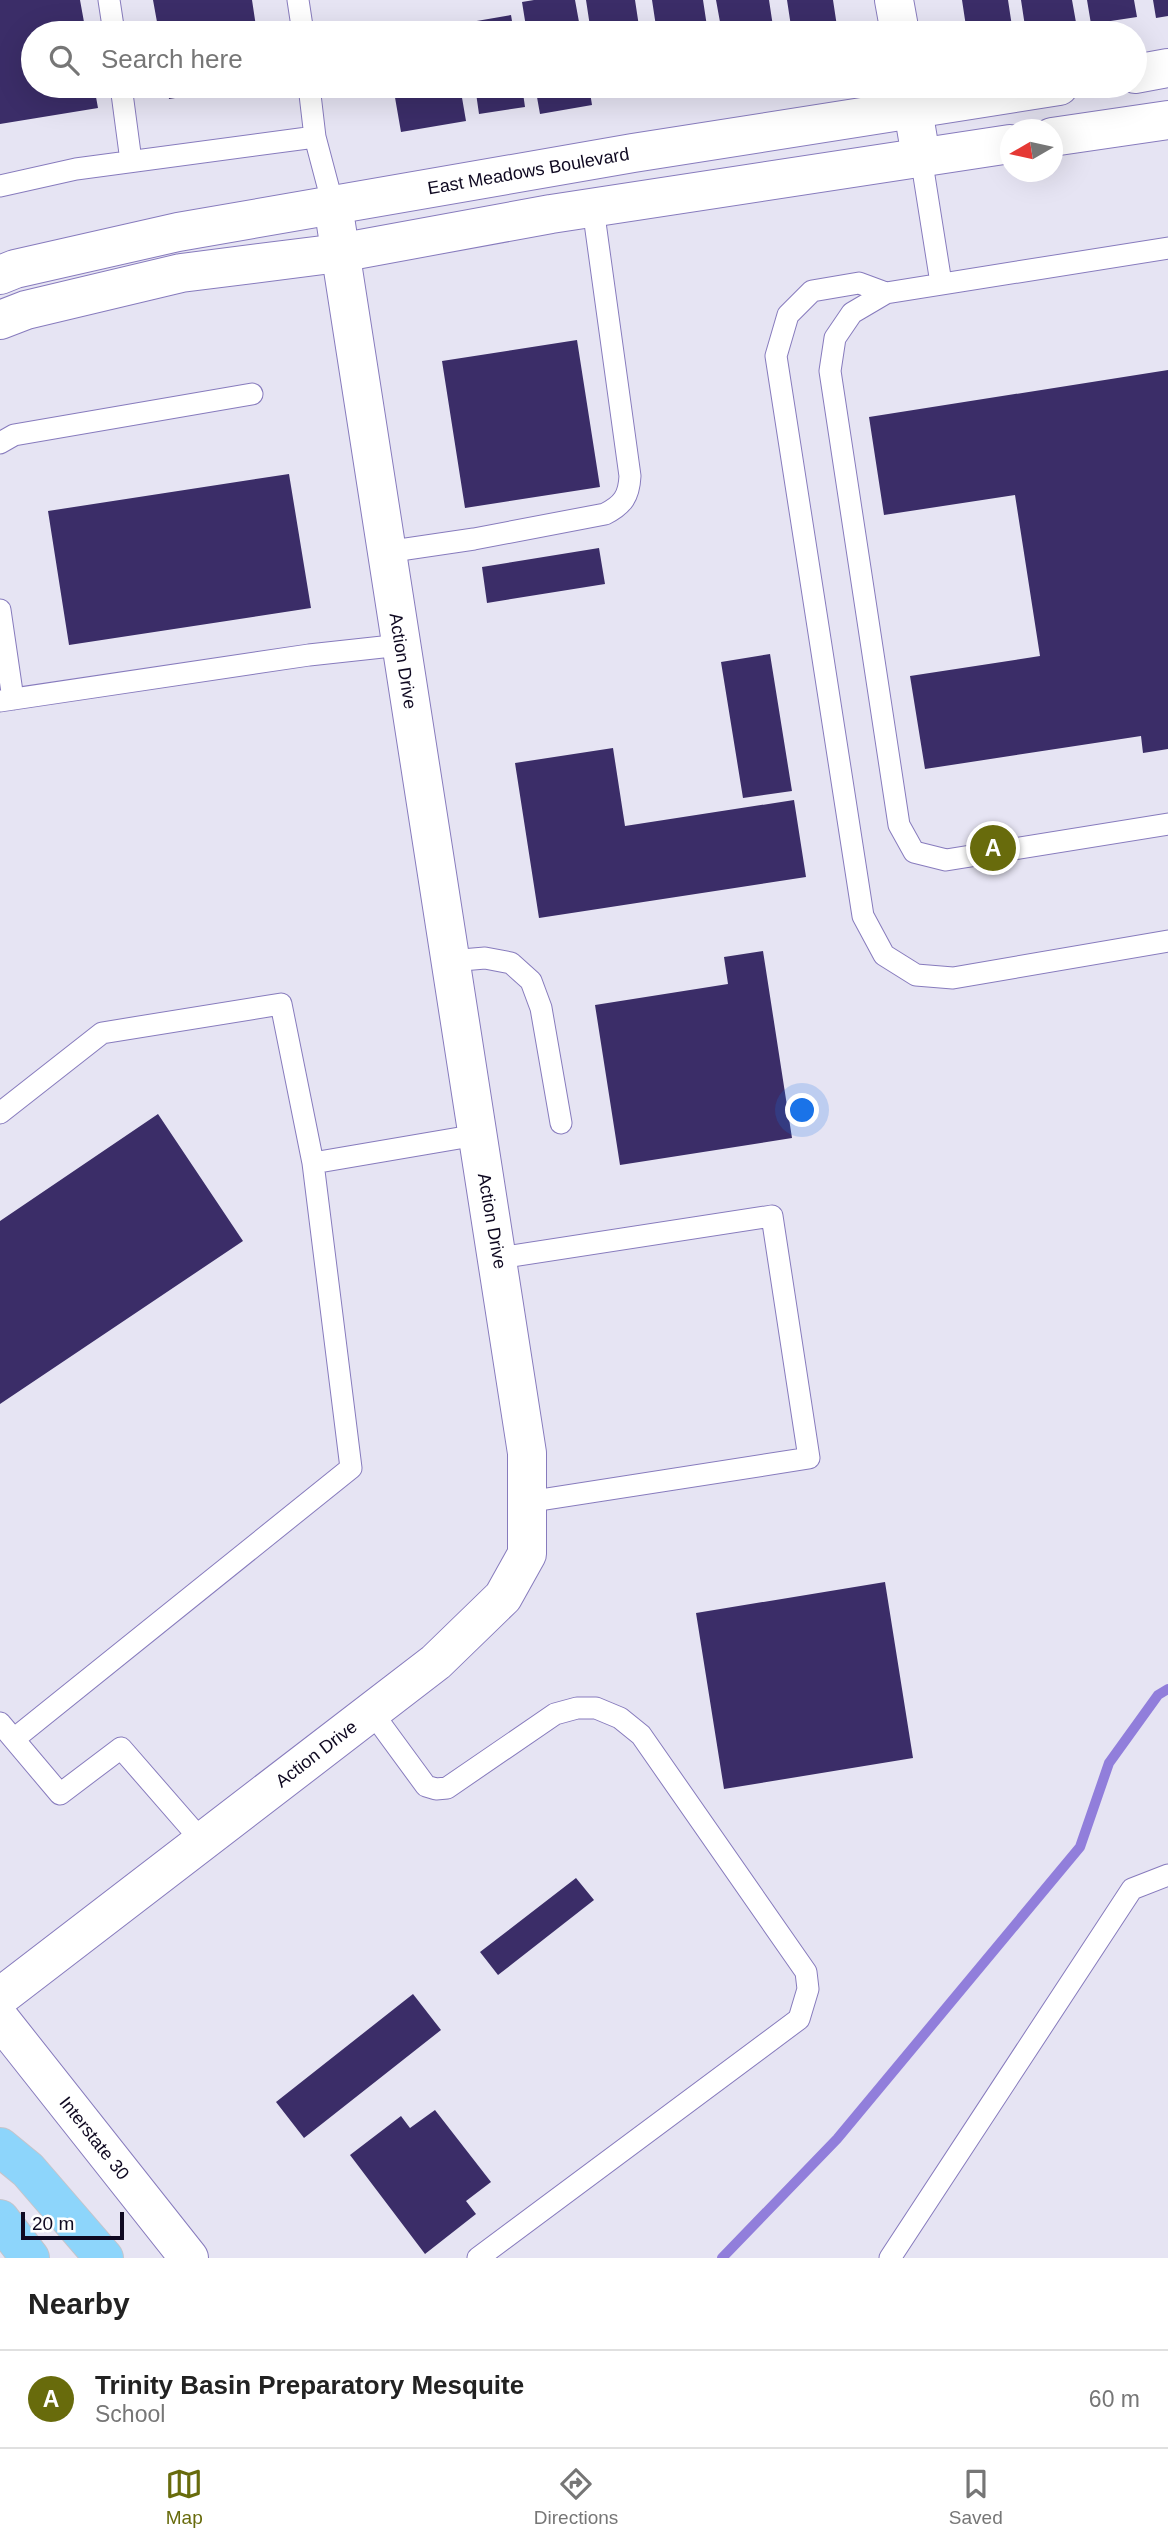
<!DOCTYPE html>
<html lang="en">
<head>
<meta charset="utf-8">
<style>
  body { margin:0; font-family:Helvetica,sans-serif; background:#f2f2f2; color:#222 }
  .compass { position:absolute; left:1000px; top:119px; width:63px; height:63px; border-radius:50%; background:#fff; box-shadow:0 7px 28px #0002; rotate:261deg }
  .scale { position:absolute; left:21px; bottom:18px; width:103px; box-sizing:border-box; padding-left:7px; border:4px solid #0f0921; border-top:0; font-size:19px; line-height:24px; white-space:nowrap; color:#0f0921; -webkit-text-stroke:5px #fff; paint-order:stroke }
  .you { position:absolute; left:803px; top:1111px; width:24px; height:24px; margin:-18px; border:5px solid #fff; border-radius:50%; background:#1a73e8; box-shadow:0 0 0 10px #1a73e833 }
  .badge { display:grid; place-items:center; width:46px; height:46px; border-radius:50%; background:#686b0c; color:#fff; font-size:23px; font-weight:700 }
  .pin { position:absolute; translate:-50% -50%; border:4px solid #fff; box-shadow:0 2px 7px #0006 }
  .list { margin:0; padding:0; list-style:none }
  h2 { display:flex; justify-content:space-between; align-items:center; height:91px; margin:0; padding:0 28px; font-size:30px }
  h2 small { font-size:23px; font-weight:400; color:#767676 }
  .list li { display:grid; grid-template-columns:46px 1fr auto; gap:21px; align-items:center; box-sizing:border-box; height:98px; padding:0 28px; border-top:2px solid #e0e0e0 }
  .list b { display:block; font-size:26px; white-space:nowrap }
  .list p { margin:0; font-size:23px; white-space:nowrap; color:#767676 }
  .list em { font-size:23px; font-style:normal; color:#767676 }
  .icon { flex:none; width:38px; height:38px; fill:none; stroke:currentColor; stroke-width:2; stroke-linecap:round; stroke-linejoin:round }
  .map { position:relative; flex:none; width:1168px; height:2258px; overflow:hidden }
  .search { position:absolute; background:#fff; box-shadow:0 7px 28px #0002; left:21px; right:21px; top:21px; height:77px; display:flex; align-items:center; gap:18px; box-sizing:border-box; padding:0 24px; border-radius:38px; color:#767676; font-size:26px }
  .sheet { height:189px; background:#fff }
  nav { display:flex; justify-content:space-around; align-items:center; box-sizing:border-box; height:98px; border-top:2px solid #e0e0e0; background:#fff; font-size:19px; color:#767676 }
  nav a { display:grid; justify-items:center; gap:4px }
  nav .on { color:#686b0c }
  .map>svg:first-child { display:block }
</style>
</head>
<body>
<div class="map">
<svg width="1168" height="2258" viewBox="0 0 1168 2258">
  <rect width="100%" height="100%" fill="#e6e4f3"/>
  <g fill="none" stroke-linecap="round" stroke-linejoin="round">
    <path stroke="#917edb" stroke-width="10" d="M722,2258L837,2139L1080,1847L1109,1763L1158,1695L1168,1689"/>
  </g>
  <path fill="#3b2d68" d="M0,0H80L86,33H33V86H94L98,108L0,124Z
    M153,0H252L257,33H159Z
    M534,0H575L581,33H527L522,2Z
    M586,0H635L640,33H591Z
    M652,0H703L708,33H657Z
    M716,0H769L774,33H722Z
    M787,0H833L838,33H792Z
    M962,0H1008L1013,33H967Z
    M1021,0H1072L1077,28L1026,33Z
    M1087,0H1134L1137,17L1091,24Z
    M1153,0H1168V16L1156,18Z
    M511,15L514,33H467L465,23Z
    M451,26L452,33H417V32Z
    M167,86H242V87L169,99Z
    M393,86H460L466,121L401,132Z
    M475,86H522L525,107L479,114Z
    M535,86H589L592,105L540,114Z
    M600,86H648L649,89L601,96Z
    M577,340L600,487L465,508L442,361Z
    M1168,370V749L1143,753L1141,736L925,769L910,676L1040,656L1015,495L884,515L869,417Z
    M289,474L311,608L69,645L48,511Z
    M599,548L605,584L487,603L482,567Z
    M770,654L792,791L743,798L721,662Z
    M613,748L625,826L794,800L806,877L539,918L515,763Z
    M763,951L792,1138L620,1165L595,1005L728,984L724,957Z
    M158,1114L243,1241L0,1404V1221Z
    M885,1582L913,1758L724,1789L696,1613Z
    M576,1878L594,1900L498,1975L480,1952Z
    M413,1994L441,2030L304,2138L276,2102Z
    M435,2110L491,2182L466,2201L476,2214L425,2254L350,2155L401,2116L410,2128Z"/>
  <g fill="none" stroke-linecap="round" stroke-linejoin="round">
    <defs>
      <path id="lane" d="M109,0L114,33
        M298,0L303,33
        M121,86L131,161
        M309,86L315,137L333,205
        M921,157L941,283
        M0,186L76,169L315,137
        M1168,248L886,293L852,313L835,338L830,371L899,825L914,852L946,860L1168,824
        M886,293L859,283L812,291L788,315L776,356L863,916L884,955L916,975L953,978L1168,941
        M0,443L14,435L252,394
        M386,552L474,539L605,514C623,505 629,496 630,476L593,208
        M0,610L13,699
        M0,701L309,655L401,645
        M450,961L485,958L511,963L531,981L541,1008L561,1123
        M0,1113L102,1033L281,1004L313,1163
        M499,1258L772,1216L809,1458L527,1502
        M371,1711L426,1786L436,1789L447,1788L555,1714L577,1708H596L620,1718L641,1735L806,1972L808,1989L799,2019L478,2258
        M0,1723L60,1794L121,1748L202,1841
        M14,1739L351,1468L313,1163L477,1135
        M890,2258L1132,1889L1168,1875"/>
      <g id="street">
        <path d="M894,0L900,33"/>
        <path d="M909,86L921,157"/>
        <path id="s1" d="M0,1997L436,1662L503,1597L527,1554V1453L333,205"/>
      </g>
      <g id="secondary">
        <path d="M1135,74L1168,68"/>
        <path d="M1052,137L1168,120"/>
        <path id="s2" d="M0,275L15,269L178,232L633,153L1059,86"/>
        <path d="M0,320L26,310L181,273L339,253L551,214L1010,144"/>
        <path id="s3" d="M0,2019L189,2258"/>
      </g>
      <path id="highway" d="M0,2147L28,2170L104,2258
        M0,2219L30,2258"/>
    </defs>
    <use href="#lane" stroke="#877bbd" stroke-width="23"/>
    <use href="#street" stroke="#877bbd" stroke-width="40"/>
    <use href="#secondary" stroke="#877bbd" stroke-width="40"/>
    <use href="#highway" stroke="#c5c4ca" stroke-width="40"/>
    <use href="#lane" stroke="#fff" stroke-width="21"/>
    <use href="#street" stroke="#fff" stroke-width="38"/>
    <use href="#secondary" stroke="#fff" stroke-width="38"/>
    <use href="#highway" stroke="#8dd5fb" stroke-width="38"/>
  </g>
  <g text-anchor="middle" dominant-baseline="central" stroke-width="7" stroke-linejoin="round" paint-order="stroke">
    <g font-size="18" fill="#0f0921" stroke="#fff">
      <text stroke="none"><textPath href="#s2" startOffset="539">East Meadows Boulevard</textPath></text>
      <text transform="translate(403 661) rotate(81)">Action Drive</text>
      <text transform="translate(492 1221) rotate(80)">Action Drive</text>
      <text stroke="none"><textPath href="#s1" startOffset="399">Action Drive</textPath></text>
      <text stroke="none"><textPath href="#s3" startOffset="152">Interstate 30</textPath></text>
    </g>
  </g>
</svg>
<svg class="compass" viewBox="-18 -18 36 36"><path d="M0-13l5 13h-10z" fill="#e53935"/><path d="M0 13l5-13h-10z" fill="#767676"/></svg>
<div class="scale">20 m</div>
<div class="you"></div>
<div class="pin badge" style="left:993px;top:848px">A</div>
<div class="search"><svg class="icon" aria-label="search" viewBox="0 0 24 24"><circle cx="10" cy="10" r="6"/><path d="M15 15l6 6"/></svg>Search here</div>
</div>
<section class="sheet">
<h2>Nearby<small></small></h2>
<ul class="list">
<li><span class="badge">A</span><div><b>Trinity Basin Preparatory Mesquite</b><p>School</p></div><em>60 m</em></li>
</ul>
</section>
<nav>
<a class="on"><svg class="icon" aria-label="map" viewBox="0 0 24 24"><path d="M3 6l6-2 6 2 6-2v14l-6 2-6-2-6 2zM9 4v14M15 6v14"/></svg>Map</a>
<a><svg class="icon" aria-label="directions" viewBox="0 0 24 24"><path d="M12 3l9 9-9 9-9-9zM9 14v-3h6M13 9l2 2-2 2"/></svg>Directions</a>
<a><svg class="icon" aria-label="saved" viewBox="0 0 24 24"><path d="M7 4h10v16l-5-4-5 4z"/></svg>Saved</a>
</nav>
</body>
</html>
